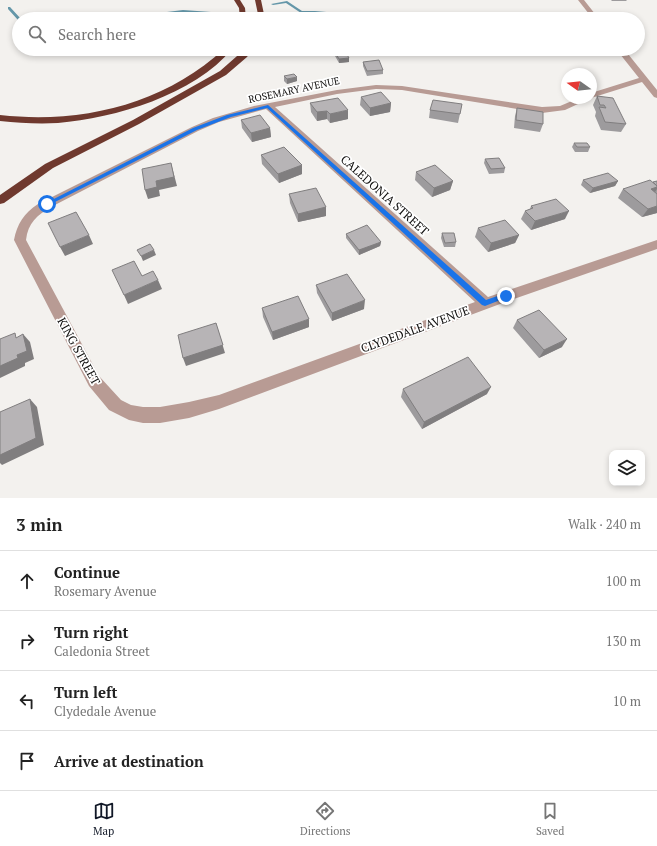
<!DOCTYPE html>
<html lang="en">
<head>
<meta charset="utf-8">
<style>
  body { margin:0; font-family:"PT Serif",serif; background:#f2f2f2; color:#222 }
  .controls { position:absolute; right:12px; bottom:12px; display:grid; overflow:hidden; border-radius:8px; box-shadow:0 2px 6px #0003 }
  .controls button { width:36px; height:36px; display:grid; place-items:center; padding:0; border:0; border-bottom:1px solid #e0e0e0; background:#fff; color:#222; font:20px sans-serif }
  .compass { position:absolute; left:561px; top:68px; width:36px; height:36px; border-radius:50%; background:#fff; box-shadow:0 2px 6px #0003; rotate:285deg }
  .stop { position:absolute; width:12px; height:12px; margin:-9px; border:3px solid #1a73e8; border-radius:50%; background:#fff }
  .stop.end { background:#1a73e8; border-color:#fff; box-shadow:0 1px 4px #0008 }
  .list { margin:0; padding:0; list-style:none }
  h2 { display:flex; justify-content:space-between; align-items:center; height:52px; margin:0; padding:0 16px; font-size:17px }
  h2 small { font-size:13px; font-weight:400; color:#767676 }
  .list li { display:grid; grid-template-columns:26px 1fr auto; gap:12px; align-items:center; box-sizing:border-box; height:60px; padding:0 16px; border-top:1px solid #e0e0e0 }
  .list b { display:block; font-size:15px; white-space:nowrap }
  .list p { margin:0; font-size:13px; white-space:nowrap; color:#767676 }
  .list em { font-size:13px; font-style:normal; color:#767676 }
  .icon { flex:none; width:22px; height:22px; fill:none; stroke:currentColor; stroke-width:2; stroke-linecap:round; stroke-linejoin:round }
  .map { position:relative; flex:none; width:657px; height:498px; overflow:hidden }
  .search { position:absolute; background:#fff; box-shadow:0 2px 6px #0003; left:12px; right:12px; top:12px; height:44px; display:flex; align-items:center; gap:10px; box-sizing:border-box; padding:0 14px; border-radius:22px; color:#767676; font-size:15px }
  .sheet { height:292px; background:#fff }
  nav { display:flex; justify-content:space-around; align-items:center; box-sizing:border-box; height:56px; border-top:1px solid #e0e0e0; background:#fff; font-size:11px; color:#767676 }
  nav a { display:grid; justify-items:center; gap:2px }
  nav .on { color:#111827 }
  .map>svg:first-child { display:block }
</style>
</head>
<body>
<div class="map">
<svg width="657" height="498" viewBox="0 0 657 498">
  <rect width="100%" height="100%" fill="#f3f1ee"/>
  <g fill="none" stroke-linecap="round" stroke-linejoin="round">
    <path fill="#6597a9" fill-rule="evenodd" d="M287,1L302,11H315L338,13L370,12L383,15L389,19H385L380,17L370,14L338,15L315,13H301L286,3L273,5L271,4Z
      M8,7H10L21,19L18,20L8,9Z
      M183,10L225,13L227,14L225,15L183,12L144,17L140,19H136L143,15Z
      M475,14L509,18L511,19H501L475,16L467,19H462Z"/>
    <path fill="#b89b94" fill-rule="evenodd" d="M578,0H584L599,19H593Z
      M616,49H624L657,90V98L654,97L642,82L591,98L565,110L542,113L402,90L376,89L337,94L275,107L488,297L657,240V249L511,300L219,409L189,418L160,423H143L129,420L109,410L89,386L14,240C17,224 24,213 38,204L192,127L213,118L254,106L337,90L376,85L402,86L542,107L560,106L579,98H591V93L639,78ZM266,109L475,302L219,395L189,402L160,407H143L131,405L121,400L99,376L26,240C28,223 37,215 51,207L198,131L219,122Z"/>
    <path fill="#6f392e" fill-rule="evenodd" d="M234,0H240L245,8L246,19H240L239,8Z
      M255,0H261L265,19H259Z
      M224,49H232C194,95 115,118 58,123C38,124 19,123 0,121V115C81,124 163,105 224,49Z
      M245,49H253L247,57L226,75L139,124L53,168L4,203L0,204V195L45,164L133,120L220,71Z"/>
  </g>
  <path fill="#9d9b9d" d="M611,0H627L626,1H612Z
    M335,52L349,58V62L339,63L335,56Z
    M363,62L383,70V74L367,76L363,66Z
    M284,76L297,81L287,84L284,81Z
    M597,96L626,124L621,132L601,130L595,116L596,112L593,105Z
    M361,97L391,103L390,112L370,116L360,105Z
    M310,103L348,119L330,123L327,119L317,121L311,112Z
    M462,104L458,123L429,118L430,110Z
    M517,108L543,124L540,132L514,128L515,116Z
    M241,120L270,128L271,137L252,142L242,128Z
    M574,143L590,147L588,152H575L572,147Z
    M261,155L302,165V174L279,183L262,164Z
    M485,159L505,168L504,173L489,174L484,163Z
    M416,172L453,181L450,190L432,197L415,180Z
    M583,180L618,181L615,186L590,193L581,185Z
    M657,181V193H656L657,213L642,217L618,198L623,189Z
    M289,194L326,207V216L298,222L290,203Z
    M531,206L565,219L531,230L521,219L525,211L530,209Z
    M478,228L519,235L515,243L488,252L475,237Z
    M442,233L456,242L455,247H444L441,238Z
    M346,234L381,242L380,246L359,255L346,238Z
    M316,285L364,309L332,321L317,293Z
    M262,308L309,327L273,340L263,317Z
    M517,320L562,347L539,358L513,328Z
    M403,389L487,394L422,429L401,397Z"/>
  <path fill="#807e7f" d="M349,58V62L339,63V59Z
    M297,77V81L287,84V79Z
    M391,103L390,112L370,116V108Z
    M348,110V119L330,123V114Z
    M327,111V119L317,121V112Z
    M270,128L271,137L252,142L251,133Z
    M171,163L177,186L159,190L160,196L148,199L145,190L156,181Z
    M302,165V174L279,183L278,174Z
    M453,181L450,190L432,197L434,188Z
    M618,181L615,186L590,193L593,188Z
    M657,187V189L653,195L651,189Z
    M657,206V213L642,217L648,209Z
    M326,207V216L298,222V214Z
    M569,211L565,219L531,230L535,221Z
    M89,235L93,244L65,256L60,247Z
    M519,235L515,243L488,252L491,243Z
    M381,242L380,246L359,255V250Z
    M154,250L156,255L143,261L141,256Z
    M158,280L162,289L128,304L124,295Z
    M365,300L364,309L332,321V313Z
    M309,319V327L273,340L272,332Z
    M216,323L225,353L186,366L183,358Z
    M23,334L30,342L34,359L25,363V366L0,378V366L17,355Z
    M567,339L562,347L539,358L544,350Z
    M491,387L487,394L422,429L424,422Z
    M30,399L37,407L44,445L2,465L0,463V455Z"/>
  <path fill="#b7b4b6" stroke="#807e7f" d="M345,51L349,58L339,59L335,52Z
    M379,60L383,70L367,71L363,62Z
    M294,74L297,77L287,79L284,76Z
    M381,92L391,103L370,108L361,97Z
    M597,96L613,98L626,124L605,122L599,107L606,108L604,105H600Z
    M338,98L348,110L330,114L327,111L317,112L310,103Z
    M433,100L462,104L460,114L430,110Z
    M517,108L543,112V124L516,120Z
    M260,115L270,128L251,133L241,120Z
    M574,143H587L590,147H577Z
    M284,147L302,165L278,174L261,155Z
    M499,158L505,168L491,169L485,159Z
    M171,163L174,177L156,181L157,187L145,190L142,169Z
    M435,165L453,181L434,188L416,172Z
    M608,173L618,181L593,188L583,180Z
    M650,180L657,186V187L651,189L657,194V206L648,209L623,189Z
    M657,181V186L653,182Z
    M316,188L326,207L298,214L289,194Z
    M556,199L569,211L535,221L525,211L533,208L531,206Z
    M76,212L89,235L60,247L48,223Z
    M505,220L519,235L491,243L478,228Z
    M367,225L381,242L359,250L346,234Z
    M442,233H454L456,242L445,243Z
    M150,244L154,250L141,256L137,250Z
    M134,261L142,276L153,271L158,280L124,295L112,270Z
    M347,274L365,300L332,313L316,285Z
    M298,296L309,319L272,332L262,308Z
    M539,310L567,339L544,350L517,320Z
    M216,323L223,345L183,358L178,335Z
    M15,333L16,338L23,334L27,351L17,355L18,358L0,366V339Z
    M468,357L491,387L424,422L403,389Z
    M30,399L36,438L0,455V412Z"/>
  <path fill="#1a73e8" d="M268,105L486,300L506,293L509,296L508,297L485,306L482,305L267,108L231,117L197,130L49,205L44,204L193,128L227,115Z"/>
  <g text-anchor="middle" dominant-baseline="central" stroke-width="3.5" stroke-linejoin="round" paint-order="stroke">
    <g font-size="10" fill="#100f0e" stroke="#fff">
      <text transform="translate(294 90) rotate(-12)">ROSEMARY AVENUE</text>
    </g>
    <g font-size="12" fill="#100f0e" stroke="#fff">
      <text transform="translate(385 195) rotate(42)">CALEDONIA STREET</text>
      <text transform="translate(415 329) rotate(-20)">CLYDEDALE AVENUE</text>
      <text transform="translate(79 351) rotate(61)">KING STREET</text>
    </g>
  </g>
</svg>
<div class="controls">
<button><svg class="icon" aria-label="layers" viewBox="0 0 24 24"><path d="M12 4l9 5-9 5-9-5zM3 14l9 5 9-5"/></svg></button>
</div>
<svg class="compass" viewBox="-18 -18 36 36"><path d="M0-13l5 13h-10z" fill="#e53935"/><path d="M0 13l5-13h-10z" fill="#767676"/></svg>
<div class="stop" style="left:47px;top:204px"></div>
<div class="stop end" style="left:506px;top:296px"></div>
<div class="search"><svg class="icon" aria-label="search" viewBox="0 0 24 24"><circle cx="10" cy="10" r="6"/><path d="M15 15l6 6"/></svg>Search here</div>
</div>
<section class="sheet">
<h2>3 min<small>Walk · 240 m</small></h2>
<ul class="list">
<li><svg class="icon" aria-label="ahead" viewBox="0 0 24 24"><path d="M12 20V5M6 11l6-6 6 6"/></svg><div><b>Continue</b><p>Rosemary Avenue</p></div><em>100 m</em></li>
<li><svg class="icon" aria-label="right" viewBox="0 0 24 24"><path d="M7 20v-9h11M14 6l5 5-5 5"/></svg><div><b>Turn right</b><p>Caledonia Street</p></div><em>130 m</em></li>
<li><svg class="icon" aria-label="left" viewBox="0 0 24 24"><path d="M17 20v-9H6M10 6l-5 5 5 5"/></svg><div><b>Turn left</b><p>Clydedale Avenue</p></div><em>10 m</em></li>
<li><svg class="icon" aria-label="arrive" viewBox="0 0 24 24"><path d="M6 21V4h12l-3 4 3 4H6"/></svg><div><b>Arrive at destination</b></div></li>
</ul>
</section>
<nav>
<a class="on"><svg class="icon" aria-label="map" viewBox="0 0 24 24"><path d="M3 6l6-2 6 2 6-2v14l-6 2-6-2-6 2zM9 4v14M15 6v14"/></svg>Map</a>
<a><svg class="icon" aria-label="directions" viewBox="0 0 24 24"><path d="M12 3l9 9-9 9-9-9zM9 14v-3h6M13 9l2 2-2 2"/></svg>Directions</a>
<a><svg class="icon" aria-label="saved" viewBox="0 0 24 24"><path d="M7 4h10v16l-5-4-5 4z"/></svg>Saved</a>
</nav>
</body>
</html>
